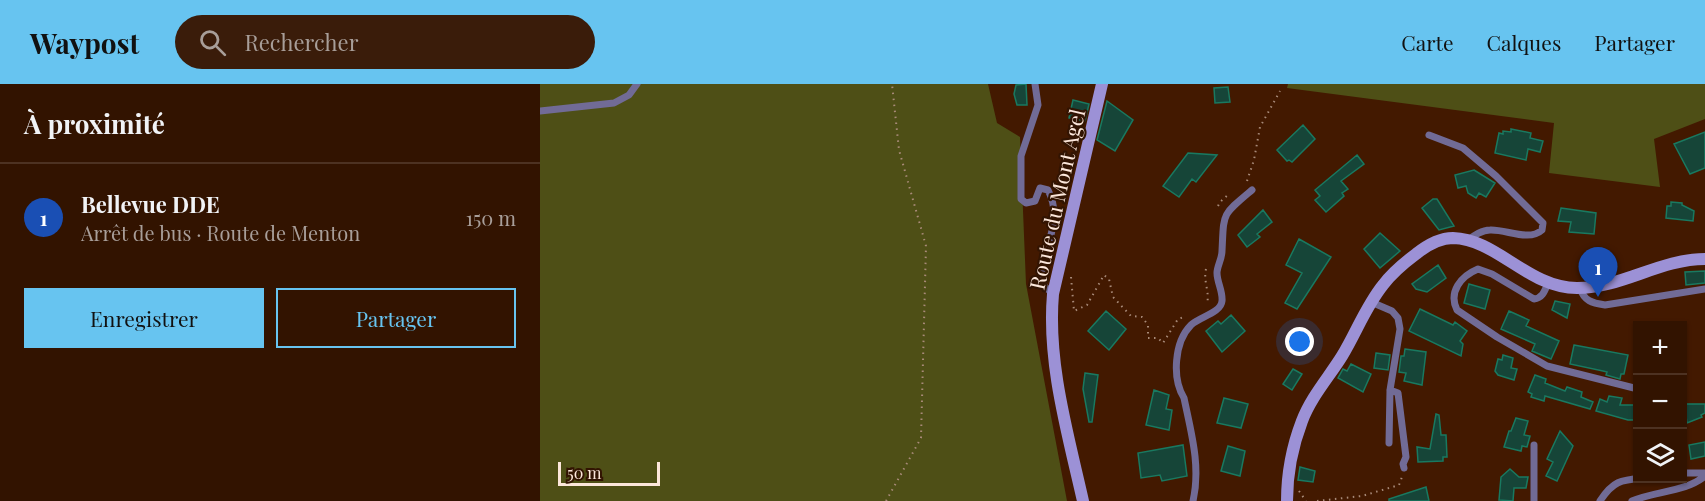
<!DOCTYPE html>
<html lang="fr">
<head>
<meta charset="utf-8">
<style>
  body { margin:0; font-family:"Playfair Display",serif; background:#3a1c0a; color:#f1f3f6 }
  .controls { position:absolute; right:18px; bottom:18px; display:grid; overflow:hidden; border-radius:0px; box-shadow:0 2px 4px #0004 }
  .controls button { width:54px; height:54px; display:grid; place-items:center; padding:0; border:0; border-bottom:2px solid #4d3222; background:#321300; color:#f1f3f6; font:30px sans-serif }
  .scale { position:absolute; left:18px; bottom:15px; width:102px; box-sizing:border-box; padding-left:6px; border:3px solid #fce7db; border-top:0; font-size:16px; line-height:21px; white-space:nowrap; color:#fce7db; -webkit-text-stroke:4px #321402; paint-order:stroke }
  .you { position:absolute; left:760px; top:258px; width:21px; height:21px; margin:-15px; border:4px solid #fff; border-radius:50%; background:#1a73e8; box-shadow:0 0 0 9px #1a73e833 }
  .badge { display:grid; place-items:center; width:39px; height:39px; border-radius:50%; background:#67c4f0; color:#fff; font-size:20px; font-weight:700 }
  .pin { position:absolute; translate:-50% -50px; filter:drop-shadow(0 2px 3px #0008) }
  .pin::after { content:''; position:absolute; top:32px; width:21px; height:18px; background:inherit; clip-path:polygon(0 0,100% 0,50% 100%) }
  .list { margin:0; padding:0; list-style:none }
  h2 { display:flex; justify-content:space-between; align-items:center; height:78px; margin:0; padding:0 24px; font-size:26px }
  h2 small { font-size:20px; font-weight:400; color:#a89e99 }
  .list li { display:grid; grid-template-columns:39px 1fr auto; gap:18px; align-items:center; box-sizing:border-box; height:108px; padding:0 24px; border-top:2px solid #4d3222 }
  .list b { display:block; font-size:22px; white-space:nowrap }
  .list p { margin:0; font-size:20px; white-space:nowrap; color:#a89e99 }
  .list em { font-size:20px; font-style:normal; color:#a89e99 }
  .actions { display:flex; gap:12px; padding:18px 24px }
  .actions a { flex:1; padding:14px 0; border:2px solid #67c4f0; border-radius:0px; text-align:center; font-size:21px; color:#67c4f0 }
  .actions .main { background:#67c4f0; color:#111 }
  .icon { flex:none; width:33px; height:33px; fill:none; stroke:currentColor; stroke-width:2; stroke-linecap:round; stroke-linejoin:round }
  .map { position:relative; flex:none; width:1165px; height:417px; overflow:hidden }
  header { display:flex; align-items:center; gap:36px; box-sizing:border-box; height:84px; padding:0 30px; background:#67c4f0; color:#111 }
  header strong { font-size:28px }
  nav { display:flex; gap:33px; margin-inline-start:auto; font-size:21px }
  .search { width:420px; height:54px; background:#3a1c0a; display:flex; align-items:center; gap:15px; box-sizing:border-box; padding:0 21px; border-radius:33px; color:#a89e99; font-size:22px }
  main { display:flex }
  aside { flex:1; background:#321300 }
  .map>svg:first-child { display:block }
</style>
</head>
<body>
<header>
<strong>Waypost</strong>
<div class="search"><svg class="icon" aria-label="search" viewBox="0 0 24 24"><circle cx="10" cy="10" r="6"/><path d="M15 15l6 6"/></svg>Rechercher</div>
<nav><a>Carte</a><a>Calques</a><a>Partager</a></nav>
</header>
<main>
<aside>
<h2>À proximité<small></small></h2>
<ul class="list">
<li><span class="badge" style="background:#1a4fb4">1</span><div><b>Bellevue DDE</b><p>Arrêt de bus · Route de Menton</p></div><em>150 m</em></li>
</ul>
<div class="actions"><a class="main">Enregistrer</a><a>Partager</a></div>
</aside>
<div class="map">
<svg width="1165" height="417" viewBox="0 0 1165 417">
  <rect width="100%" height="100%" fill="#431900"/>
  <path fill="#4e4f16" d="M0,0H448L457,39L480,53L486,200L527,417H0Z
    M748,0H1165V35L1114,55L1120,103L1009,89L1014,39L747,4Z"/>
  <path fill="#164538" stroke="#197960" stroke-width="1.5" d="M486,0L487,21H477L474,10L476,1Z
    M688,3L690,18L675,19L674,4Z
    M533,16L549,20L545,37L529,34Z
    M567,17L593,36L575,67L557,56Z
    M763,41L775,55L752,78L749,76L747,77L737,66Z
    M971,45L991,49L990,54L1003,57L1000,68L988,65L986,76L955,69L959,49L963,50V47L971,48Z
    M1165,48V84L1150,90L1134,60Z
    M648,69L677,71L656,98L652,95L639,113L623,102Z
    M817,71L824,80L801,97L808,105L802,109L804,112L786,128L775,116L780,112L775,106Z
    M934,86L955,99L946,113L939,109L936,114L928,109L926,102L918,104L915,91Z
    M893,115H897L914,142L899,146L882,124Z
    M1131,118L1142,119V121L1154,127L1153,137L1126,134L1127,122H1131Z
    M1021,124L1056,129L1054,150L1029,148L1031,138L1018,137Z
    M723,126L732,138L717,150L720,153L707,163L698,151Z
    M840,149L860,167L840,184L824,165Z
    M759,155L791,173L757,225L745,219L762,189L746,181Z
    M898,181L906,194L887,208L876,205L872,200Z
    M1165,187V199L1146,201L1145,188Z
    M929,200L950,206L945,225L924,219Z
    M1015,217L1030,220L1027,234L1012,226Z
    M880,225L913,241L915,238L927,247L920,257L923,260L921,272L869,247Z
    M566,227L586,245L569,266L548,247Z
    M969,227L989,236L986,242L1019,257L1011,275L992,267L995,260L961,245Z
    M691,231L705,247L682,268L666,247L678,237L681,240Z
    M1034,261L1088,271L1084,290H1081L1080,295L1066,291L1067,288L1063,287L1030,280Z
    M865,265L886,268L882,301L864,297L866,289L859,288L861,272H864Z
    M836,269L850,271L848,286L834,284Z
    M963,271L973,274L971,284L977,285L974,296L958,291L955,287L958,275L962,276Z
    M811,280L831,290L823,308L798,294L803,285L807,287Z
    M753,285L762,290L752,306L743,300Z
    M545,289L558,291L552,338H549L543,305Z
    M995,291L1006,295L1005,299L1025,307L1027,303L1042,308L1041,313L1053,318L1050,325L1005,312L1004,317L991,313L992,310L988,308Z
    M614,306L629,311L626,325L632,326L629,346L606,341Z
    M1069,312L1082,314L1080,321H1098V336H1088L1056,327L1060,315L1067,318Z
    M684,314L708,320L701,344L677,339Z
    M1143,320H1165V329L1161,331L1162,333L1147,339L1146,332L1143,331Z
    M896,330L899,331L901,351H906L907,373H903V377L878,378L877,363L890,365Z
    M976,334L988,337L984,351L990,352L987,363L982,362L981,367L964,363L969,347H971Z
    M1020,347L1033,362L1017,397L1006,392L1013,378L1007,375Z
    M1165,358V372L1151,375L1149,361Z
    M643,361L647,392L622,397L620,391L601,394L598,369Z
    M688,362L705,367L700,392L681,387Z
    M760,383L775,387L773,398L758,396Z
    M970,385L979,393H988L986,404H974L973,417L959,416L961,393Z
    M886,403L889,417H849V415Z"/>
  <g fill="none" stroke-linecap="round" stroke-linejoin="round">
    <path stroke="#a88a78" stroke-width="2" stroke-dasharray="1.5 4.5" stroke-linecap="butt" d="M707,97L714,76L720,43L740,7
      M678,122L680,118L690,109
      M666,185C663,197 670,208 667,220
      M531,193L534,227L547,221L564,191L569,195L573,213L591,232L602,233L608,241V254H618L623,259L638,235L644,233
      M759,407L766,417
      M346,417L381,354L386,162L359,66L352,0
      M777,417L822,412L859,401L862,393"/>
    <path stroke="#716b96" stroke-width="7" d="M495,0L498,21L481,72V115L486,119L495,117L500,104L508,106C526,141 498,167 502,200L513,210
      M0,27L74,19L89,11L97,0
      M889,51L923,64L956,92L1003,139L1002,146C989,158 966,145 950,146C942,146 935,151 928,156
      M1008,199C1005,206 1003,214 994,215L952,190L938,185C921,192 908,208 917,226L957,253L1007,282L1098,305
      M1040,204C1044,217 1052,219 1065,221L1165,205
      M831,218L852,227L858,234L860,245L850,306L849,359
      M850,306L858,309L866,373L863,380L864,384
      M994,361V417
      M1142,389H1165
      M653,417C661,382 651,348 644,314C632,295 634,258 651,241C659,233 681,229 682,217C683,208 677,198 677,189C677,182 682,175 682,167C684,128 681,132 712,106
      M1060,417C1073,397 1081,396 1102,394
      M1092,417C1115,407 1146,408 1165,392"/>
    <path stroke="#9c91d6" stroke-width="12" d="M543,417C528,350 507,279 513,210L562,0
      M747,417C747,390 752,363 762,337C771,313 789,293 802,272C816,249 826,222 843,201C852,189 864,179 876,170C886,162 900,154 913,154C957,155 988,204 1037,204C1082,204 1120,175 1165,175"/>
  </g>
  <g text-anchor="middle" dominant-baseline="central" stroke-width="4.5" stroke-linejoin="round" paint-order="stroke">
    <g font-size="21" fill="#fce7db" stroke="#321402">
      <text transform="translate(516 115) rotate(-77)">Route du Mont Agel</text>
    </g>
  </g>
</svg>
<div class="controls">
<button>+</button>
<button>−</button>
<button><svg class="icon" aria-label="layers" viewBox="0 0 24 24"><path d="M12 4l9 5-9 5-9-5zM3 14l9 5 9-5"/></svg></button>
</div>
<div class="scale">50 m</div>
<div class="you"></div>
<div class="pin badge" style="left:1058px;top:213px;background:#1a4fb4">1</div>
</div>
</main>
</body>
</html>
